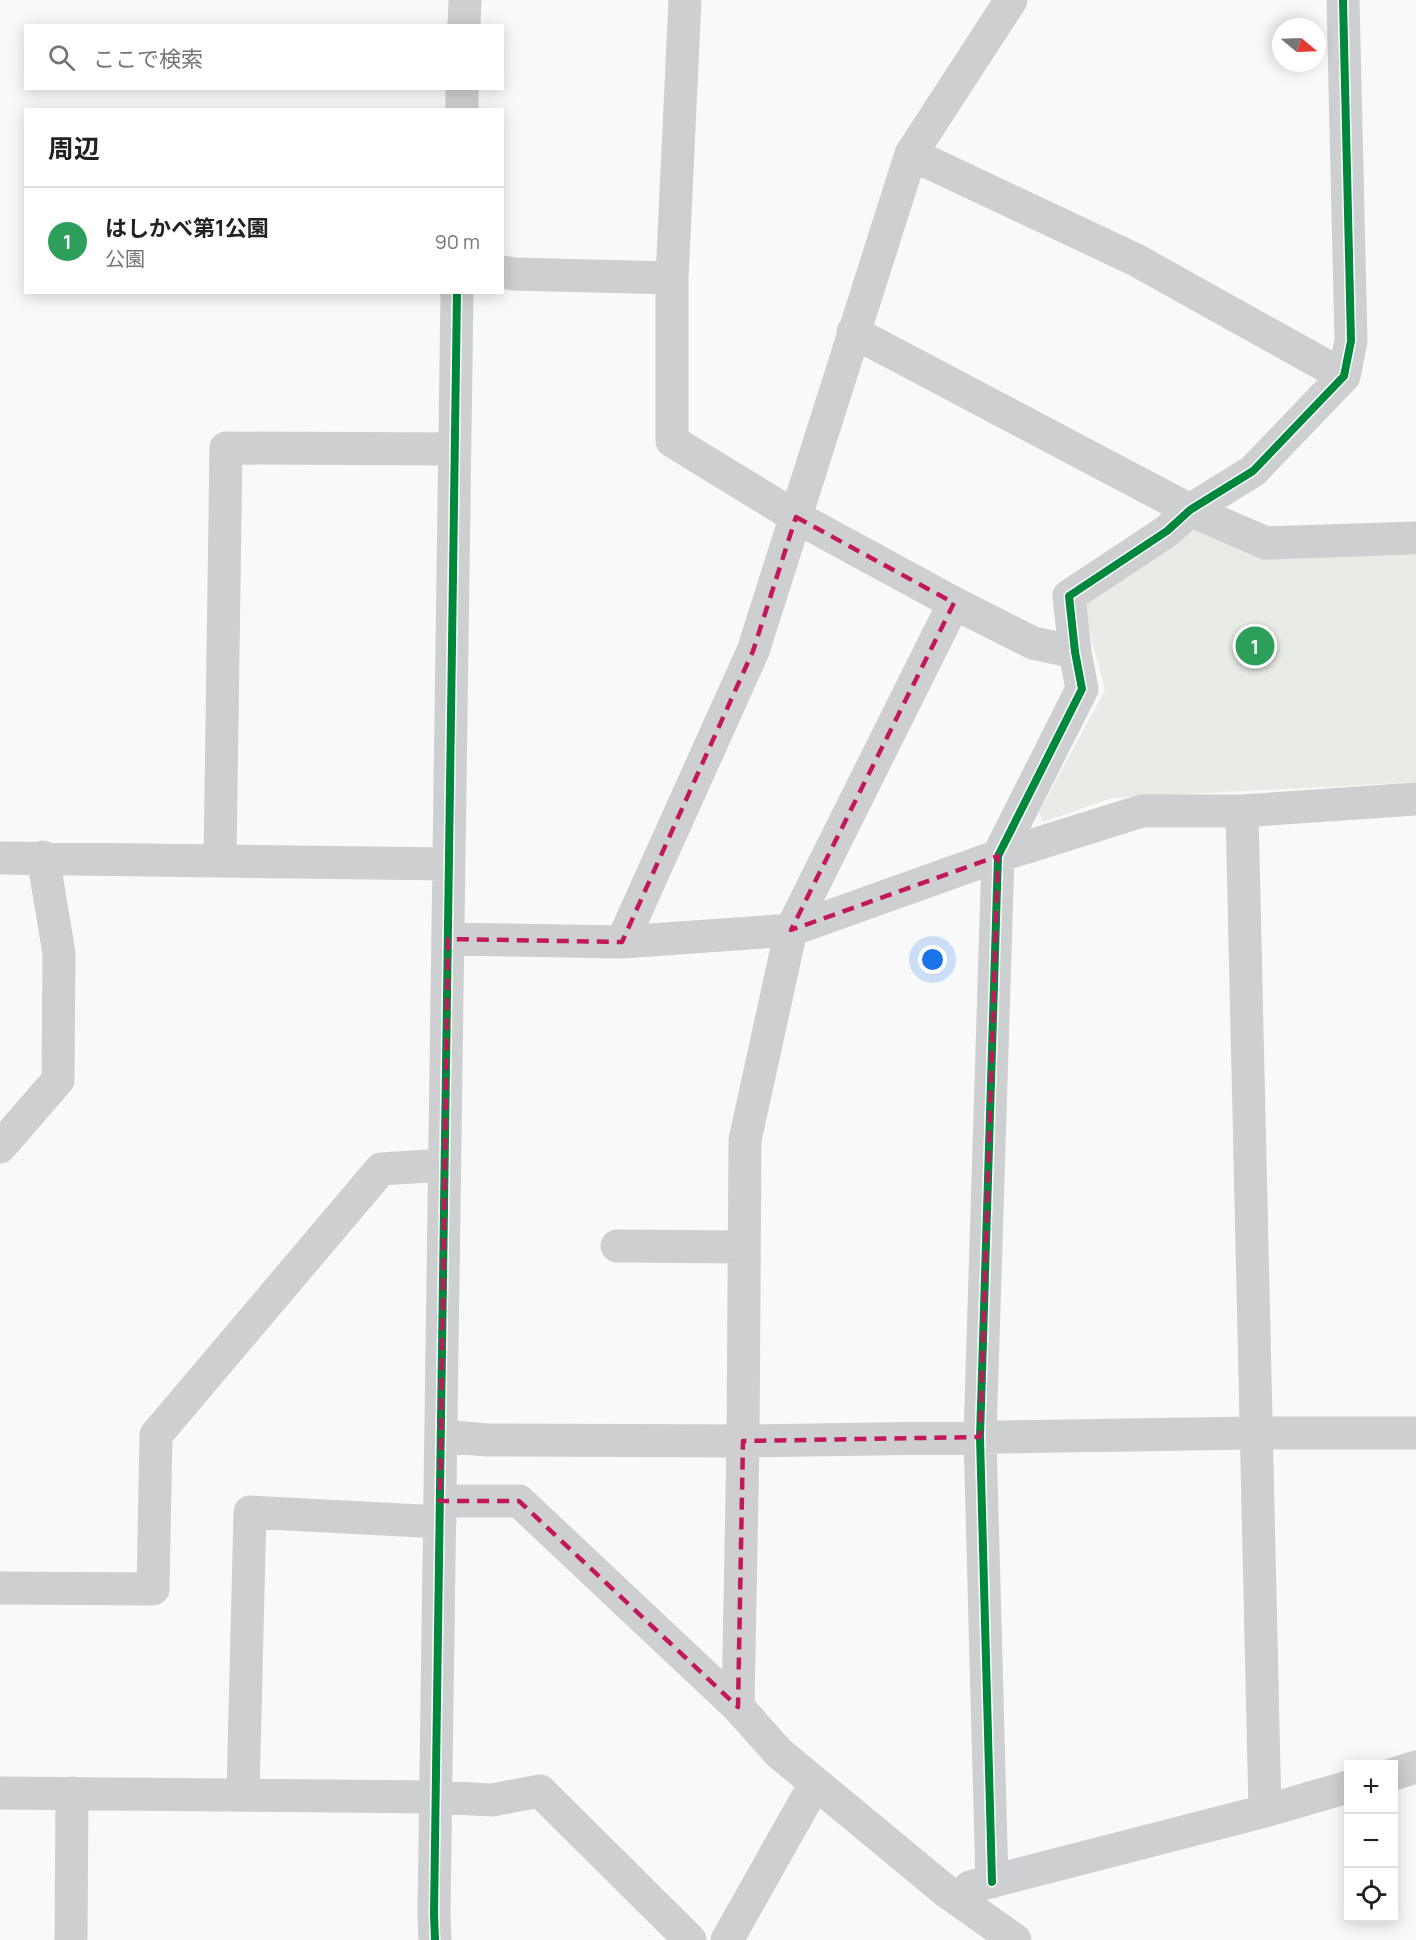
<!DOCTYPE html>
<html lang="ja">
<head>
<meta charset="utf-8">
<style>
  body { margin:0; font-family:Manrope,"Noto Sans JP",sans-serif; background:#f2f2f2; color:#222 }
  .controls { position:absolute; right:18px; bottom:18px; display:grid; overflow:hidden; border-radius:0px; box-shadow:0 3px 15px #0003 }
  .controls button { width:54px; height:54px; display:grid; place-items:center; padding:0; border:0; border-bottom:2px solid #e0e0e0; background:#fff; color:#222; font:30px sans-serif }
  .compass { position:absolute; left:1272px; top:18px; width:54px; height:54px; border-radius:50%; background:#fff; box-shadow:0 3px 15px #0003; rotate:109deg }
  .you { position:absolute; left:933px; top:960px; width:21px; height:21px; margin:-15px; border:4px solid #fff; border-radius:50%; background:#1a73e8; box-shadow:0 0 0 9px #1a73e833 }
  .badge { display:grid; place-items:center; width:39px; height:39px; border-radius:50%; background:#585c60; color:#fff; font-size:20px; font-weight:700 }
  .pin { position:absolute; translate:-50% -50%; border:3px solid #fff; box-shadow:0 2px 6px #0006 }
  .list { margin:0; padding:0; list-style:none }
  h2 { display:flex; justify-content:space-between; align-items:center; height:78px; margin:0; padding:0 24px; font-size:26px }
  h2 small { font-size:20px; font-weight:400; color:#767676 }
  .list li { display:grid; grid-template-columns:39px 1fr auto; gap:18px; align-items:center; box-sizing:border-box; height:108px; padding:0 24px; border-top:2px solid #e0e0e0 }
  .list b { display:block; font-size:22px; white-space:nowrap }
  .list p { margin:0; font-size:20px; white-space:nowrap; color:#767676 }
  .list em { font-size:20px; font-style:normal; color:#767676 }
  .icon { flex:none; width:33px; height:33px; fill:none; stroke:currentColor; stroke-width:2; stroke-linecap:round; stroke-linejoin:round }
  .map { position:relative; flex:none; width:1416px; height:1940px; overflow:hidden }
  .search { position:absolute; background:#fff; box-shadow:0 3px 15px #0003; left:24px; top:24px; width:480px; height:66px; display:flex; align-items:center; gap:15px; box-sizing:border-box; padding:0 21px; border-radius:0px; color:#767676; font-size:22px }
  .panel { position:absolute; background:#fff; box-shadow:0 3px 15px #0003; left:24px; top:108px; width:480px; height:186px; border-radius:0px }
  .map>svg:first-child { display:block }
</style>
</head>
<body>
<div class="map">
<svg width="1416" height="1940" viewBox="0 0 1416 1940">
  <rect width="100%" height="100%" fill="#f9f9f9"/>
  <path fill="#e8ebe6" d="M1192,529L1211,531L1259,558L1416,555V782L1112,798L1043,822L1039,812L1105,690L1081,602Z"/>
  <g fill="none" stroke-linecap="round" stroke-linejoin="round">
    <path stroke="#cecfd0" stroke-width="33" d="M464,26L465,0
      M462,110V88
      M911,154L1136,260L1344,376
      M502,272L514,274L672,278V441L796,517L954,603L1033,643L1075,652
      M672,278L685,0
      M853,332L1190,510L1266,543L1416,538
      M1242,811L1265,1811
      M0,858L449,864
      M220,860L226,448L455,449
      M448,939L622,942L791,930L998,856L1142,811H1242L1416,799
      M622,942L753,651L911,154L1011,0
      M0,1147L58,1080L59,953L43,857
      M617,1246L744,1247
      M441,1436L487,1440L743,1441L1255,1433H1416
      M440,1501H519L738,1707L779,1753L947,1892L1015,1940
      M0,1588L153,1589L156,1435L381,1169L445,1165
      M738,1707L743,1441L745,1140L791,930L954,603
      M1394,1774L1416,1767
      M0,1793L436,1797L492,1800L540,1791L690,1940
      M243,1795L250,1512L440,1522
      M992,1882L980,1437L998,856L1082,689L1075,652L1069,596L1167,531L1190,510L1253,471L1344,376L1351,341L1343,0
      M970,1887L1265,1811L1348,1787
      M71,1940L72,1793
      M435,1940L434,1914L457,292
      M727,1940L815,1784"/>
    <defs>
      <path id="cycleway" d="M992,1882L980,1437L998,856L1082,689L1075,652L1069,596L1167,531L1190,510L1253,471L1344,376L1351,341L1343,0
        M435,1940L434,1914L457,292"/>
    </defs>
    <use href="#cycleway" stroke="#fff" stroke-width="11"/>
    <use href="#cycleway" stroke="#00873e" stroke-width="8"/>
  </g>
  <path fill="none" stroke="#c2185b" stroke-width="4.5" stroke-dasharray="12 8" stroke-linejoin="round" d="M796,517L954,603L791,930L998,856L980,1437L743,1441L738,1707L519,1501H440L448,939L622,942L753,651Z"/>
</svg>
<div class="controls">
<button>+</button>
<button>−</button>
<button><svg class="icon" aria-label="locate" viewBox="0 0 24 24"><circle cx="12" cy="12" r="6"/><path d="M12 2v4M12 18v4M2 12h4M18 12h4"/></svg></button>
</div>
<svg class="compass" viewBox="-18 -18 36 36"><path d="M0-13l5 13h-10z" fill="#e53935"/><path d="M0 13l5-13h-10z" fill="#767676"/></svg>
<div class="you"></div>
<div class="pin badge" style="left:1255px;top:646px;background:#2e9e5b">1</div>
<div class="search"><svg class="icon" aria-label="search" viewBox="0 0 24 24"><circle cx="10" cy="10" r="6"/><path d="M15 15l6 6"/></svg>ここで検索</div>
<section class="panel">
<h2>周辺<small></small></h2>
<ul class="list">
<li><span class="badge" style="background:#2e9e5b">1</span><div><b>はしかべ第1公園</b><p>公園</p></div><em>90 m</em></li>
</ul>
</section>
</div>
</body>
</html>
